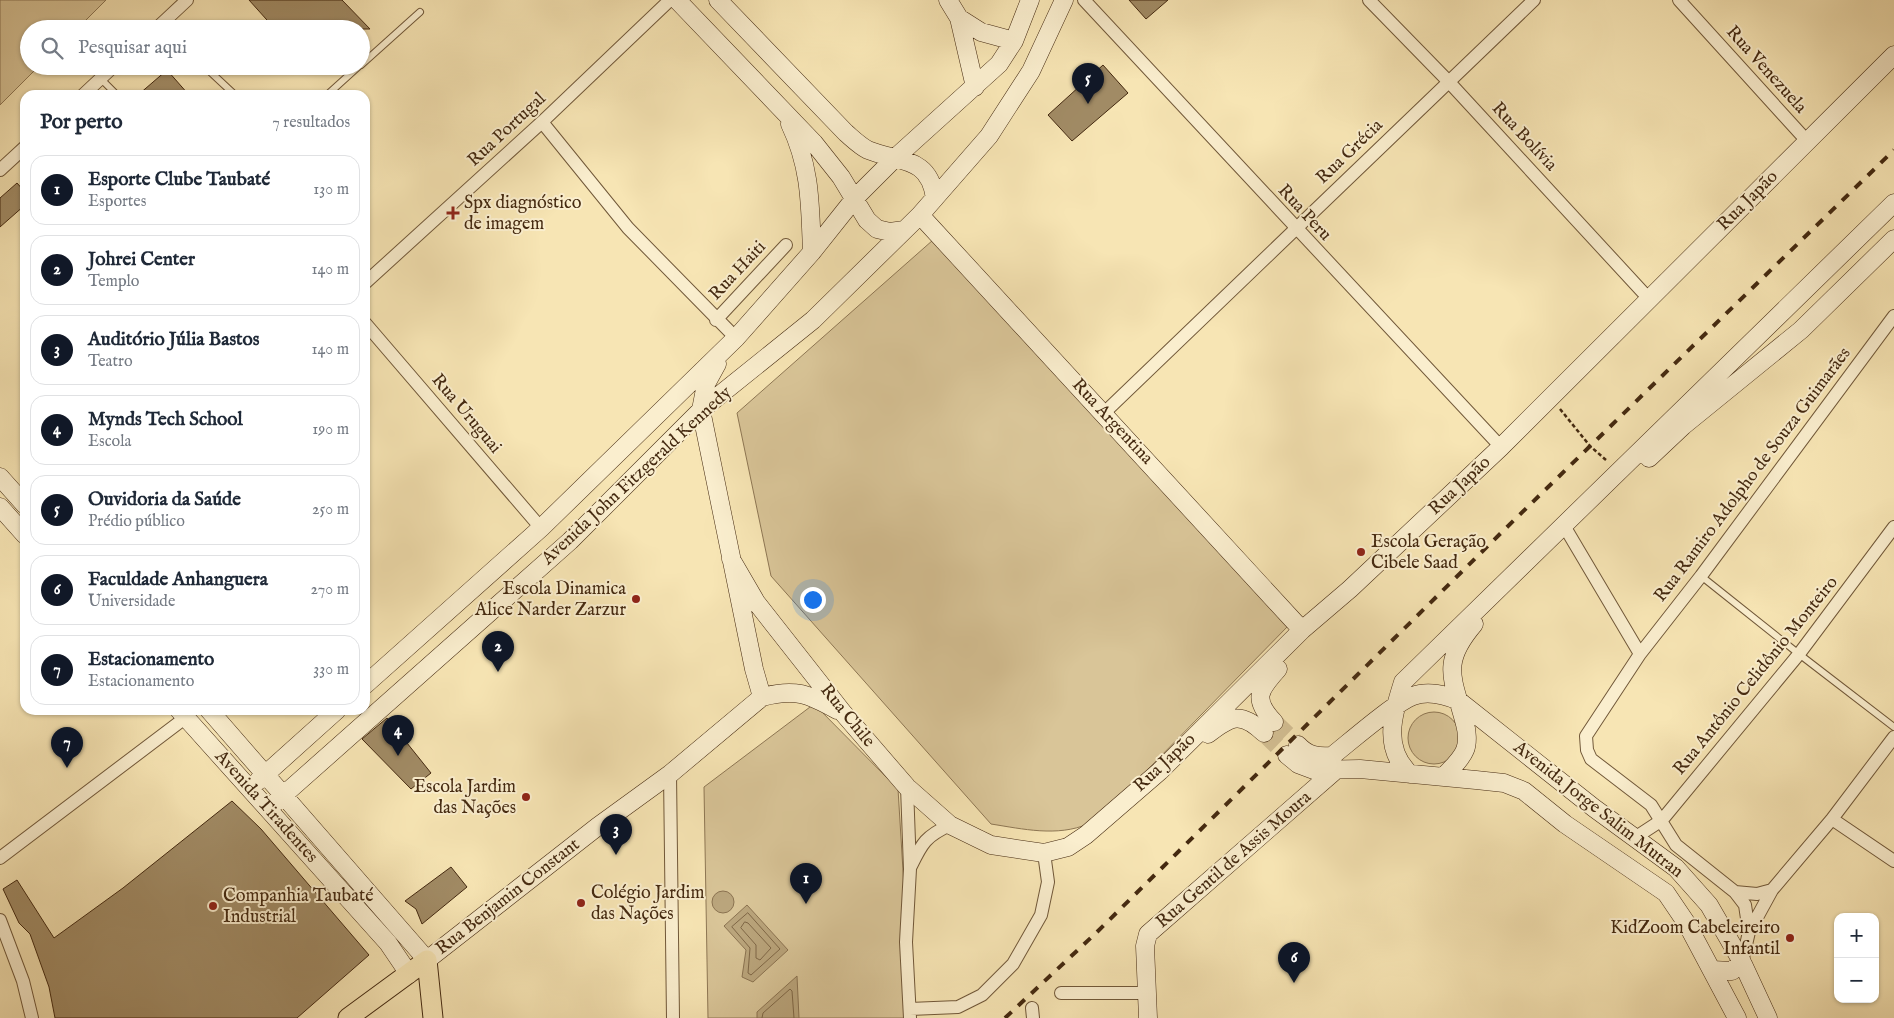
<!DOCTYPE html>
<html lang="pt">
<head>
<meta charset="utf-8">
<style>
  body { margin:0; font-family:"IM FELL English",serif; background:#f6f6f7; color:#1f2937 }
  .controls { position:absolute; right:15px; bottom:15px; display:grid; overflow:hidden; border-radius:10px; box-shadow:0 1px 4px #0004 }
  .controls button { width:45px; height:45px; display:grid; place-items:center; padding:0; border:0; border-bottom:1px solid #e0e1e3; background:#fff; color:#1f2937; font:25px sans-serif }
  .you { position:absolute; left:812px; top:599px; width:18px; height:18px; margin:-12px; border:4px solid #fff; border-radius:50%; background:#1a73e8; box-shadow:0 0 0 8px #1a73e833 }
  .badge { display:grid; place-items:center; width:32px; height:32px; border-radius:50%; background:#111827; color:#fff; font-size:16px; font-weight:700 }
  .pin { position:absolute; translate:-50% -41px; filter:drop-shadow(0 1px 2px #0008) }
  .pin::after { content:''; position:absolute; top:26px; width:18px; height:15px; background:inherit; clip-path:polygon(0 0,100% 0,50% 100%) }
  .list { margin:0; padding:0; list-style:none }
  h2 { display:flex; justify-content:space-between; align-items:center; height:65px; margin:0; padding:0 20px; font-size:21px }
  h2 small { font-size:16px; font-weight:400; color:#747a83 }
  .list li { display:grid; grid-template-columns:32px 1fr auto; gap:15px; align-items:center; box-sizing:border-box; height:70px; margin:0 10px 10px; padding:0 10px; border:1px solid #e0e1e3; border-radius:15px }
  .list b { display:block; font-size:19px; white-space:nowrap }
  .list p { margin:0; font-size:16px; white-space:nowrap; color:#747a83 }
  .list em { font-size:16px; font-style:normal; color:#747a83 }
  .icon { flex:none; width:28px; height:28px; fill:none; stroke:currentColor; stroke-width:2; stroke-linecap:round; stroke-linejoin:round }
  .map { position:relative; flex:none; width:1894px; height:1018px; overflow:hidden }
  .search { position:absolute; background:#fff; box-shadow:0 1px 4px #0004; left:20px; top:20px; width:350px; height:55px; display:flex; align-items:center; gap:12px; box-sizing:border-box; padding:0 18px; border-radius:28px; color:#747a83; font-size:19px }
  .panel { position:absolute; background:#fff; box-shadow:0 1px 4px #0004; left:20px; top:90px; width:350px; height:625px; border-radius:15px }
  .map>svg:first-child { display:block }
</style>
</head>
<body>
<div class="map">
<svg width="1894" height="1018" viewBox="0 0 1894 1018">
  <rect width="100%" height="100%" fill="#f7e5b4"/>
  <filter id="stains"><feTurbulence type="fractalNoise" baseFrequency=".004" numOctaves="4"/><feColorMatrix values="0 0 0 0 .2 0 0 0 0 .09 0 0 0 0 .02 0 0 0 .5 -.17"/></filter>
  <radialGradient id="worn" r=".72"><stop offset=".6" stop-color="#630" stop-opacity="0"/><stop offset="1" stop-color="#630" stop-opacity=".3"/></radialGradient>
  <path fill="#d9c598" stroke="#8e7754" d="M0,0H106L77,29H29V66H39L0,105Z
    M933,240L1289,625L1113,805C1105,811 1097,820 1088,824C1057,837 1023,829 991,824L771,576L737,413Z
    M814,704L898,789L912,1018H708L704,787Z
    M1408 738a26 26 0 1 1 52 0a26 26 0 1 1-52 0Z"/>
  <path fill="#baa57c" stroke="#8b7351" d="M712 902a11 11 0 1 1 22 0a11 11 0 1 1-22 0Z
    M747,905L788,950L753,982L742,977L746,950L724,926Z
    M797,976L799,1018H757V1012Z"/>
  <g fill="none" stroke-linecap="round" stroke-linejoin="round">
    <path stroke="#7f6746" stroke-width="1" d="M748,913L780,949L751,975L748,973L750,948L732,927Z
      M745,922L748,923L771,948L760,960L756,958V945L741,928Z
      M762,1018L763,1013L790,989L792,991L794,1018"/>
  </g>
  <path fill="#a18b65" stroke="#442910" d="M249,0H342L370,29H275Z
    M1129,0H1168L1146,19Z
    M1103,65L1128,93L1072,141L1048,115Z
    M167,70L189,95H138Z
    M17,183L25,192V205L0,227V198Z
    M387,718L431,773L411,789L362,739Z
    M232,801L261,829L369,955L297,1018H55L49,987L30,934L19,923L3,889L17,880L54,938L123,888Z
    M451,867L467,887L422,924L416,909L405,901Z"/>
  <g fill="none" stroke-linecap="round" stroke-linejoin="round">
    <path stroke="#d3bf93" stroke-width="18" stroke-dasharray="18 9" stroke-linecap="butt" d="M1274,722L1298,745
      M1264,733L1287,755"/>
    <defs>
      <path id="lane" d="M361,65L420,12
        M204,66L235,95
        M101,79L117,95
        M327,95L359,66
        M1701,576L1799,654L1894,727"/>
      <path id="street" d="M1084,0L1501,447
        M1369,0L1449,82L1650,300
        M1679,0L1807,141
        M156,29L187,0
        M83,95L114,66
        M542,122L628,228L736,338
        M0,170L25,147
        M365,283L542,122L670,0
        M716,320L786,245
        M365,323L541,528
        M1104,413L1534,0
        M1563,524L1640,654
        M670,774L673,1018
        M907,787L910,869L906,942L910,1018
        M1832,819L1894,861
        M1636,837L1662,820L1799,654L1894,527
        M0,858L185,718
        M911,866C922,843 926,836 950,825
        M1735,892L1757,894L1772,890
        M0,920L23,981L32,1018
        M1749,932L1745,905L1735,892L1676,845L1651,805L1591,759L1587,750L1586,736L1640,654L1701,576L1894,316
        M1742,962L1749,932L1772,890L1832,819L1894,737
        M1061,993H1148
        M1032,1008L1033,1018
        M910,1009L958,1007L982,995L1013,964L1041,915L1048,882L1044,853"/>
      <path id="secondary" d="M677,0L814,143L841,177L867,220L877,229L890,232L904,230
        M718,0L846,133C853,139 860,146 868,150C900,163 929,156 935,198
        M948,0L959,18L975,87
        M959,18L981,32L1014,41
        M790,124C811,168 810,205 812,252
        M920,215L1302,630
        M717,364L706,384L701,410L754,669L762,697
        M1649,458L1683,426L1801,330L1894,239
        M0,477L25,505
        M0,507L25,535
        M731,559L756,602L844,714L907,787L950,825L991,845L1044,853L1068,847L1086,835L1160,771L1302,630L1350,589L1501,447L1894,55
        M365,685L541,528L736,338L812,252L855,198L895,158L999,64L1014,41L1030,0
        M179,710L388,943L409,974
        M209,710L427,960L597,827L670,774L762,697C795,688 809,694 837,710
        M1274,722C1252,699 1259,690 1278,669
        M1208,734C1231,716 1241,711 1264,733
        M1298,745C1308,756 1318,757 1332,756C1351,741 1394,703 1413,696C1429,690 1445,695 1459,701L1594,808L1676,868L1709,905L1742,962L1768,1018
        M1287,755L1298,764L1314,770L1360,769L1476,780L1504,783L1524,791L1565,824L1666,893L1687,924L1737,1018
        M1410,774C1382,748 1393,714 1403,682L1894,203
        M1443,777C1450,770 1461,760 1465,750C1468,743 1467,731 1465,724C1453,678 1440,664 1474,624
        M258,781L337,710
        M269,808L570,541L701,410L813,320L920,215L989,136L1031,71L1064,0
        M1712,970L1732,971L1742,962
        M1148,1018L1145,946L1148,934L1337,769"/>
      <path id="primary" d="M427,960L433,1018
        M348,1018L427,960"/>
    </defs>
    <use href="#lane" stroke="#715839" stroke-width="8"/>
    <use href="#street" stroke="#715839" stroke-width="14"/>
    <use href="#secondary" stroke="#442910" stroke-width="19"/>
    <use href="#primary" stroke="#442910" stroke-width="21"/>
    <path stroke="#442910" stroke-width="2.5" stroke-dasharray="4 2.5" stroke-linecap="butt" d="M1560,409L1590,446L1606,460"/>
    <use href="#lane" stroke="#faeece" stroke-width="6"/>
    <use href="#street" stroke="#faeece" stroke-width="12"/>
    <use href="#secondary" stroke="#faeece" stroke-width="18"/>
    <use href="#primary" stroke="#f7e5b4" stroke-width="19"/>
    <path stroke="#442910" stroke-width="4" stroke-dasharray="9 9" stroke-linecap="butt" d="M1005,1018L1096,933L1505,529L1894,150"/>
  </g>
  <g fill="#8f2418" stroke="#faeece" stroke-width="2">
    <path d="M450.5 205.5h5v5h5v5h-5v5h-5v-5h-5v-5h5z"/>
    <circle cx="1361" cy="552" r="5"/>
    <circle cx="636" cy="599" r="5"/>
    <circle cx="526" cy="797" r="5"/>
    <circle cx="581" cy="903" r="5"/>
    <circle cx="213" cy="906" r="5"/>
    <circle cx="1790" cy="938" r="5"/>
  </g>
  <g text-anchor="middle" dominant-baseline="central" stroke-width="4" stroke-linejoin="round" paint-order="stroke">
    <g font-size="18" fill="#442910" stroke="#faeece">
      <text transform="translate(1766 70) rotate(48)">Rua Venezuela</text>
      <text transform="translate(507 130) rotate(-43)">Rua Portugal</text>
      <text transform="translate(1524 137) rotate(47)">Rua Bolívia</text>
      <text transform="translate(1350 152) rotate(-44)">Rua Grécia</text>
      <text transform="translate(1748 201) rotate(-45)">Rua Japão</text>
      <text transform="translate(1304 213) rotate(47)">Rua Peru</text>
      <text transform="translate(738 271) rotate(-47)">Rua Haiti</text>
      <text transform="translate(466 414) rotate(50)">Rua Uruguai</text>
      <text transform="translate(1112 422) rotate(47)">Rua Argentina</text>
      <text transform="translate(1753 475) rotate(-53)">Rua Ramiro Adolpho de Souza Guimarães</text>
      <text transform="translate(637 476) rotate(-43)">Avenida John Fitzgerald Kennedy</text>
      <text transform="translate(1460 486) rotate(-43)">Rua Japão</text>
      <text transform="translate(1756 676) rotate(-51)">Rua Antônio Celidônio Monteiro</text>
      <text transform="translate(847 716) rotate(51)">Rua Chile</text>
      <text transform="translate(1165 763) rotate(-43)">Rua Japão</text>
      <text transform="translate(266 807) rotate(48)">Avenida Tiradentes</text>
      <text transform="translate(1598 810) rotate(38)">Avenida Jorge Salim Mutran</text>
      <text transform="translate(1234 860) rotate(-41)">Rua Gentil de Assis Moura</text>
      <text transform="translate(508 897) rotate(-38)">Rua Benjamin Constant</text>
    </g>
    <g font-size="18" fill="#442910" stroke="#faeece" text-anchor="start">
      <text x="464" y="203">Spx diagnóstico<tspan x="464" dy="21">de imagem</tspan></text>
      <text x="1371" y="542">Escola Geração<tspan x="1371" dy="21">Cibele Saad</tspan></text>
      <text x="626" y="589" text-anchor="end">Escola Dinamica<tspan x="626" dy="21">Alice Narder Zarzur</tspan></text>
      <text x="516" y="787" text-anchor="end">Escola Jardim<tspan x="516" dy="21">das Nações</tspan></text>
      <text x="591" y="893">Colégio Jardim<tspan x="591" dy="21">das Nações</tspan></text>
      <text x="223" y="896">Companhia Taubaté<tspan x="223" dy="21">Industrial</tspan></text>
      <text x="1780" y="928" text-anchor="end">KidZoom Cabeleireiro<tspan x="1780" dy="21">Infantil</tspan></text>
    </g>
  </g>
  <rect width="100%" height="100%" filter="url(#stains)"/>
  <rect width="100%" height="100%" fill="url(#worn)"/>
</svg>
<div class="controls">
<button>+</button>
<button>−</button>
</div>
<div class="you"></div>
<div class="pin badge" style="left:806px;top:904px">1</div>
<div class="pin badge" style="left:498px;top:672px">2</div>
<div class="pin badge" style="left:616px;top:855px">3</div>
<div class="pin badge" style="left:398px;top:756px">4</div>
<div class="pin badge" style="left:1088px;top:104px">5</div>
<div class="pin badge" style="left:1294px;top:983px">6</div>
<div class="pin badge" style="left:67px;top:768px">7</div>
<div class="search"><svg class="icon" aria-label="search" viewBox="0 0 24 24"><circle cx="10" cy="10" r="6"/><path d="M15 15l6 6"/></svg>Pesquisar aqui</div>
<section class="panel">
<h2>Por perto<small>7 resultados</small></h2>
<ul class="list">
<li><span class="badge">1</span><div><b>Esporte Clube Taubaté</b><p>Esportes</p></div><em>130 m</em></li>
<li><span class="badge">2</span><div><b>Johrei Center</b><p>Templo</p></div><em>140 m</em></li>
<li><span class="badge">3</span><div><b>Auditório Júlia Bastos</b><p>Teatro</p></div><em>140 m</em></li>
<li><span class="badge">4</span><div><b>Mynds Tech School</b><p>Escola</p></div><em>190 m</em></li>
<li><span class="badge">5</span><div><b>Ouvidoria da Saúde</b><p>Prédio público</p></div><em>250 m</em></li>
<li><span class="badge">6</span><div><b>Faculdade Anhanguera</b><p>Universidade</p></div><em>270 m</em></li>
<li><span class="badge">7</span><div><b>Estacionamento</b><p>Estacionamento</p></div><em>330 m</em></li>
</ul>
</section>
</div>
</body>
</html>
